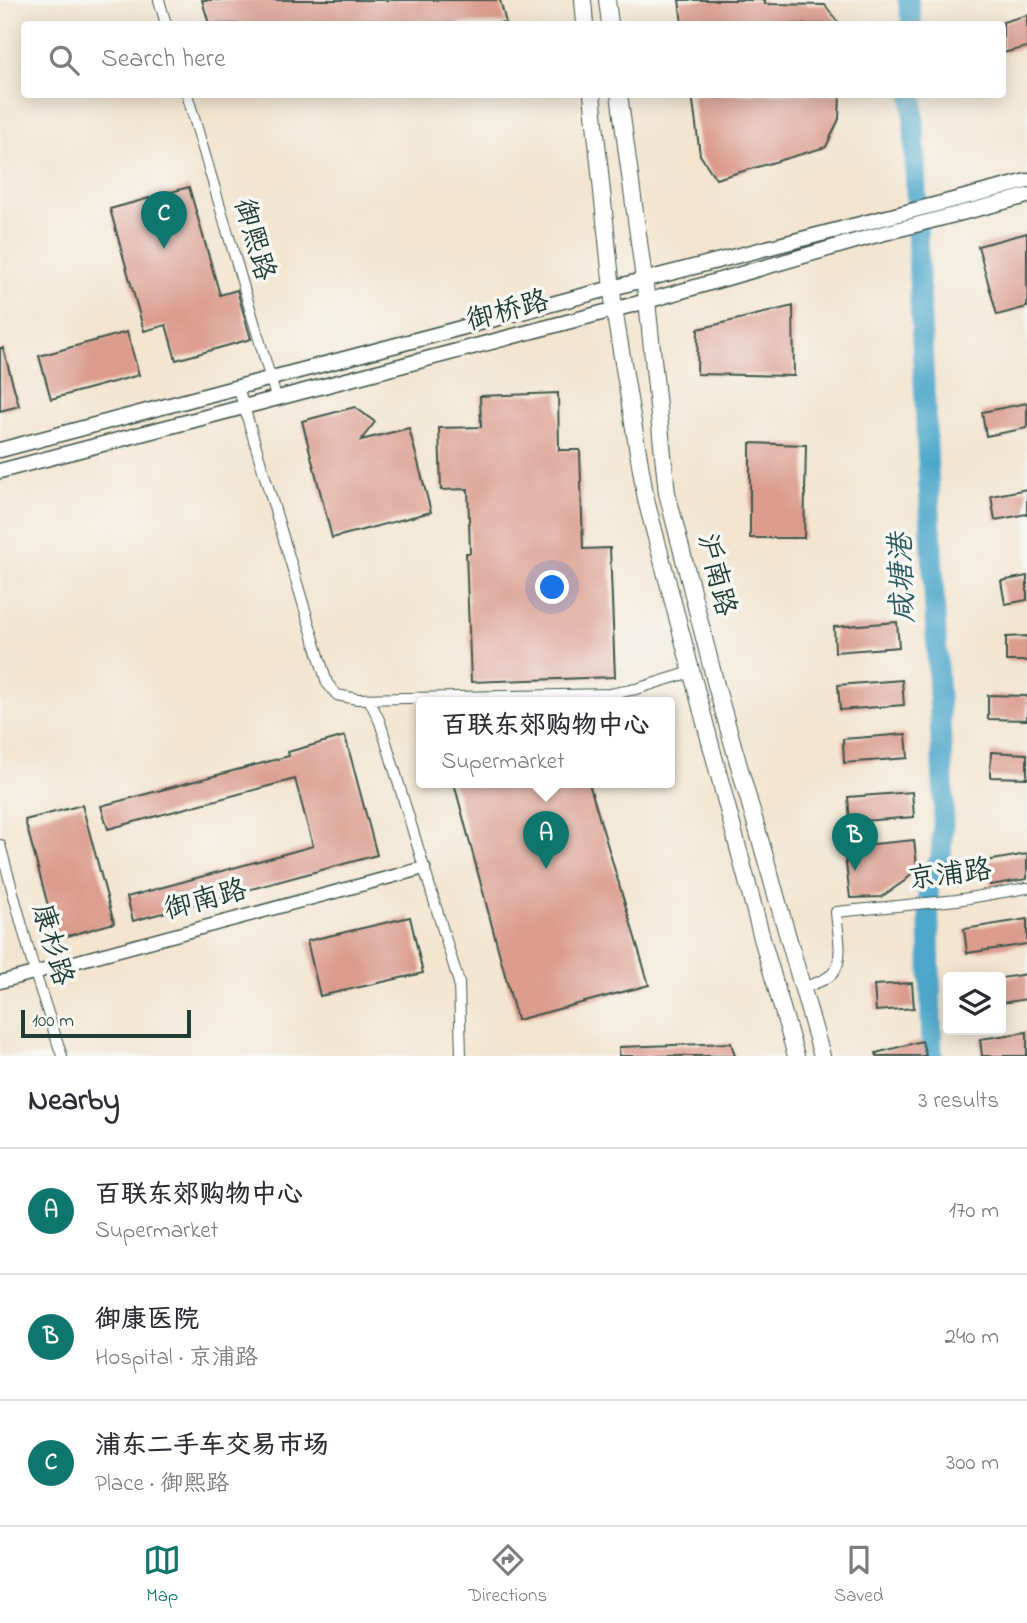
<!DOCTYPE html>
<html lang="en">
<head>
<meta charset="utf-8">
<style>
  body { margin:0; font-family:"Indie Flower","LXGW WenKai TC",sans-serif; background:#f7f7f7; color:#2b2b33 }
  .controls { position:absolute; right:21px; bottom:21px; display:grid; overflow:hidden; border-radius:7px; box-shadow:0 4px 18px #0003 }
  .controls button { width:63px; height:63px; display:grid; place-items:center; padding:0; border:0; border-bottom:2px solid #e1e1e2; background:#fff; color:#2b2b33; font:35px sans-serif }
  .scale { position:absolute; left:21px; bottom:18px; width:170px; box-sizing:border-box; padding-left:7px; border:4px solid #1f3d34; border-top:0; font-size:19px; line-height:24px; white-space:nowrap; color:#1f3d34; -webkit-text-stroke:5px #f6f6f2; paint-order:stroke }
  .you { position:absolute; left:553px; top:588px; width:24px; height:24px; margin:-18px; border:5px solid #fff; border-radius:50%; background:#1a73e8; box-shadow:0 0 0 10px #1a73e833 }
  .badge { display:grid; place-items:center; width:46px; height:46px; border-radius:50%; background:#0f766e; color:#fff; font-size:23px; font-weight:700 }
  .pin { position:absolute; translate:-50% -58px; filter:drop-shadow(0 2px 4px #0008) }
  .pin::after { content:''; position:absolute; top:37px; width:24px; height:21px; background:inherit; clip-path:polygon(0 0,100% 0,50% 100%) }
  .popup { position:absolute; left:416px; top:697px; width:259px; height:91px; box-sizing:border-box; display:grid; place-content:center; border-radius:7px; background:#fff; filter:drop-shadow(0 2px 5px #0005); font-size:23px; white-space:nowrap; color:#7c7c81 }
  .popup b { font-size:26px; color:#2b2b33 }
  .popup::after { content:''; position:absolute; left:50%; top:100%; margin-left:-14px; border:14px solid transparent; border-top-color:#fff }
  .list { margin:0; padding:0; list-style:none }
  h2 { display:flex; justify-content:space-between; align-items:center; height:91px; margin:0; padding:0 28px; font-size:30px }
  h2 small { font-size:23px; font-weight:400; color:#7c7c81 }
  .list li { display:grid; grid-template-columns:46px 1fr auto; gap:21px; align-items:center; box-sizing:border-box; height:126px; padding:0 28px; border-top:2px solid #e1e1e2 }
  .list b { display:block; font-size:26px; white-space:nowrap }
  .list p { margin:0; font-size:23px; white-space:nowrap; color:#7c7c81 }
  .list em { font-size:23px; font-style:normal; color:#7c7c81 }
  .icon { flex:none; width:38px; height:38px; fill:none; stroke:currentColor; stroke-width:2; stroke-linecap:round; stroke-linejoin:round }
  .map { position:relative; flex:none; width:1027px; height:1056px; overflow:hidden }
  .search { position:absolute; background:#fff; box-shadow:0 4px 18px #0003; left:21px; right:21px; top:21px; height:77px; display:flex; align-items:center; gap:18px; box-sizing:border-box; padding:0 24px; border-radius:7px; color:#7c7c81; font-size:26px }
  .sheet { height:469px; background:#fff }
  nav { display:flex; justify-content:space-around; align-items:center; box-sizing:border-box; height:98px; border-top:2px solid #e1e1e2; background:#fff; font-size:19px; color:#7c7c81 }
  nav a { display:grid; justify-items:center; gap:4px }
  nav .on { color:#0f766e }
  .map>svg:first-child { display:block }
</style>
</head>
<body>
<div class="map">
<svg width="1027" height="1056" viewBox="0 0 1027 1056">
  <rect width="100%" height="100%" fill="#f6f6f2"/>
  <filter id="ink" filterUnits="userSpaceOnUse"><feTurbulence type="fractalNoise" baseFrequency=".0143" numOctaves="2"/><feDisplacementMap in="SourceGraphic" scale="14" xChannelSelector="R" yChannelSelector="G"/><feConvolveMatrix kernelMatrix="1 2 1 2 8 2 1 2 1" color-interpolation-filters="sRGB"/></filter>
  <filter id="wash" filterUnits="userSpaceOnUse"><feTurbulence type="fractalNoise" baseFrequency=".00686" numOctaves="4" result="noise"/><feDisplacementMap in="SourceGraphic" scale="28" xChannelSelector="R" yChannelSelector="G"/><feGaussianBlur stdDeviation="1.57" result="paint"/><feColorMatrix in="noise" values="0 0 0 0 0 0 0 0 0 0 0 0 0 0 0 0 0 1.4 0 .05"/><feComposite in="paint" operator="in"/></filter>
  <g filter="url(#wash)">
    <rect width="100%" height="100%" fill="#f3e5d0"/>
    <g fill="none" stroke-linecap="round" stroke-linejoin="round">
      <path stroke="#4da7cb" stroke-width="21" d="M908,0L912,24
        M913,94L918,257L944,804L941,857L928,884L932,1056"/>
    </g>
    <g id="blocks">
      <path fill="#db9c8e" d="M202,0H500L506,23L209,24Z
        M679,0H765V4L825,5L839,24H682Z
        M1027,15V47L1003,53V22Z
        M692,94H840L839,119L826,147L716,179L700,155Z
        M189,187L220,295L237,290L251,339L176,360L166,325L144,331L110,209Z
        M1027,233V307L997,315L978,246Z
        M793,306L794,376L697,374L698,329Z
        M127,332L139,375L51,399L39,356Z
        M0,348H3L19,406L0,411Z
        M558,393L559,450H580L583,549L610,548L615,677L471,682L466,553H470L468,489L441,490L439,428L481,427L480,396Z
        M1027,403V428L986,436L982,412Z
        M355,407L375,422L361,440L409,428L431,512L332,538L302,421Z
        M750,443L806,445L804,538H750Z
        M1027,489V514L995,520L991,496Z
        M1027,576V600L1005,604L1001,581Z
        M897,622L899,647L835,652L834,627Z
        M1027,636V661H1006V637Z
        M902,680L904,705L840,710L838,685Z
        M988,695L1027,696V720L988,719Z
        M906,734L908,758L844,763L843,739Z
        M345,736L377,855L133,921L127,897L313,846L295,779L108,829L101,806L289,756L288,752Z
        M991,752L1027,754V778L990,777Z
        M454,783H589L649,985L517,1020Z
        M912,792L914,817L850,822L848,797Z
        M82,805L114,923L57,939L25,820Z
        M914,840L917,866L906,880L881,897L850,898L844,847Z
        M1027,854V879L990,885L986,861Z
        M410,917L423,973L320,996L307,941Z
        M1027,919V944L967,953L964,929Z
        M1027,974V999L1001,1003V978Z
        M912,983L914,1008L876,1011L874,985Z
        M1027,1032V1056H982L980,1039Z
        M922,1041L926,1056H877L876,1053Z
        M731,1043L735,1056H619V1047Z"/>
    </g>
  </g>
  <g filter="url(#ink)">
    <use href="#blocks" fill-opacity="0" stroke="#3f564b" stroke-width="2"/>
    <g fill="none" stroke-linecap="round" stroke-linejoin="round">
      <defs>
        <path id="minor" d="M159,0L166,24
          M187,94L276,397
          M238,387L327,683L337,695L357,699L610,694L636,689L691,672
          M369,699L380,722L459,983L461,1056
          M0,845L35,973L62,1056
          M802,988C812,984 826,981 833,973C845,959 837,929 836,912L957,900L1027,888"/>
        <path id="tertiary" d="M0,982L424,868"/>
        <path id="secondary" d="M0,450L612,288L1027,181
          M0,471L647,301L873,236L1027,196"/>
        <path id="primary" d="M583,0L585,24
          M607,0L610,24
          M592,94L614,309L646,500L763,942L796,1056
          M619,94L647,301L667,493L717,689L822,1056"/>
      </defs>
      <use href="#minor" stroke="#3f564b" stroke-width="12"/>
      <use href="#tertiary" stroke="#3f564b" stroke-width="15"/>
      <use href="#secondary" stroke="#3f564b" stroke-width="17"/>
      <use href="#primary" stroke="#3f564b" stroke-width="18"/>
      <use href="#minor" stroke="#fff" stroke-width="10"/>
      <use href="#tertiary" stroke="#fff" stroke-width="12"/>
      <use href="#secondary" stroke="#fff" stroke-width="14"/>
      <use href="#primary" stroke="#fff" stroke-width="16"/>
    </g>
  </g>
  <g text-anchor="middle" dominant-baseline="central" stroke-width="7" stroke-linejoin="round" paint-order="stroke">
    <g font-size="28" fill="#1f3d34" stroke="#f6f6f2">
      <text transform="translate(253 240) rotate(74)">御熙路</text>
      <text transform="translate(508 312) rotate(-15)">御桥路</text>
      <text transform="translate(715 575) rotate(76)">沪南路</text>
      <text transform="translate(950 876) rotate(-7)">京浦路</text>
      <text transform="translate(206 901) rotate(-15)">御南路</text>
      <text transform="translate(51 945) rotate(74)">康杉路</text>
    </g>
    <g font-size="30" font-style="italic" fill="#2d5d61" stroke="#f6f6f2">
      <text transform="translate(904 578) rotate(-92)">咸塘港</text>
    </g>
  </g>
</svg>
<div class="controls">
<button><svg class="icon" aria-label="layers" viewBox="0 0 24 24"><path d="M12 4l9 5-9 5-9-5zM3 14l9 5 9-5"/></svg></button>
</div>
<div class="scale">100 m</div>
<div class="you"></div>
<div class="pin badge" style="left:546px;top:869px">A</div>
<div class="popup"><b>百联东郊购物中心</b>Supermarket</div>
<div class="pin badge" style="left:855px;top:871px">B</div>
<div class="pin badge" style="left:164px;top:249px">C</div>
<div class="search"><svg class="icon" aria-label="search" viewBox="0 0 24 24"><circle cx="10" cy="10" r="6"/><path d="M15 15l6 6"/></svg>Search here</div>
</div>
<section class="sheet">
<h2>Nearby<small>3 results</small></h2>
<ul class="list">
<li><span class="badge">A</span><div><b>百联东郊购物中心</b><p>Supermarket</p></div><em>170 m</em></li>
<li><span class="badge">B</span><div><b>御康医院</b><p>Hospital · 京浦路</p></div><em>240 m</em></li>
<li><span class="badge">C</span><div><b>浦东二手车交易市场</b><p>Place · 御熙路</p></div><em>300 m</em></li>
</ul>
</section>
<nav>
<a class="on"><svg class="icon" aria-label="map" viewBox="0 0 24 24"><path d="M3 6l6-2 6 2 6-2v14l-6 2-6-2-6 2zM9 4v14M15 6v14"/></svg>Map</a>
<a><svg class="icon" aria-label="directions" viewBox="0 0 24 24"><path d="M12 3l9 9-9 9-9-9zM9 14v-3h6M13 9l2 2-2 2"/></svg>Directions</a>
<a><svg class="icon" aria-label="saved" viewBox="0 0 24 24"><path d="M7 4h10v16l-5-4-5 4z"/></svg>Saved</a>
</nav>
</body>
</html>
